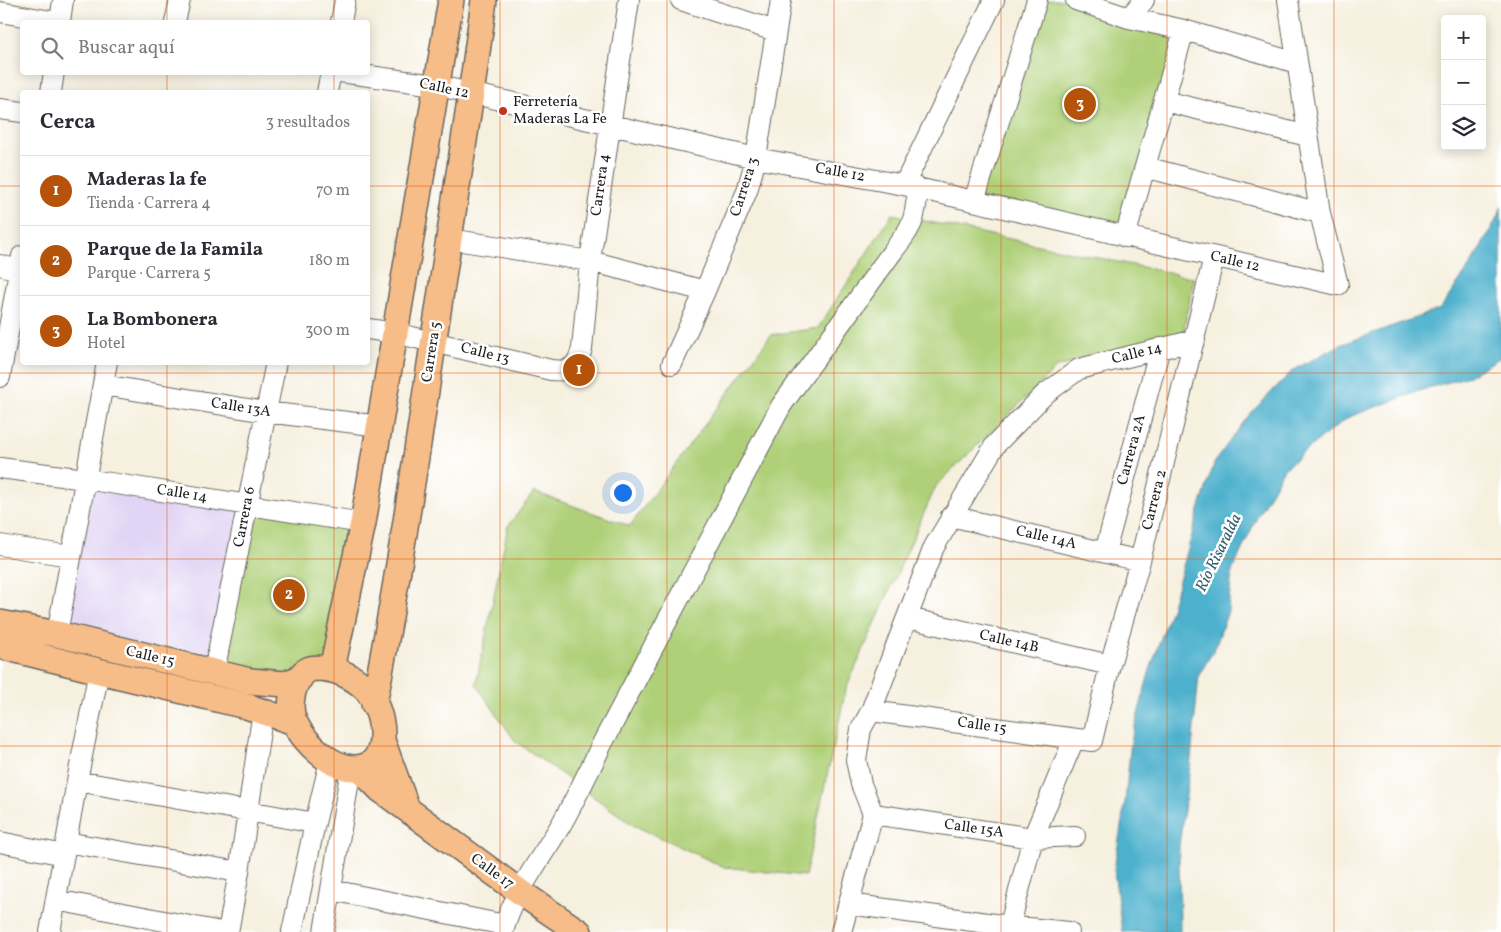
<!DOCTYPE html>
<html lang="es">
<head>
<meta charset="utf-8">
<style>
  body { margin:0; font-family:Vollkorn,serif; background:#f2f2f3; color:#2b2b33 }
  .controls { position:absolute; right:15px; top:15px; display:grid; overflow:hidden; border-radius:5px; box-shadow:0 2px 12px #0003 }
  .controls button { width:45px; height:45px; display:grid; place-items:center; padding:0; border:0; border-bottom:1px solid #e1e1e2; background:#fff; color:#2b2b33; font:25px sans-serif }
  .you { position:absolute; left:622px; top:492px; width:18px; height:18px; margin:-12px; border:4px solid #fff; border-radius:50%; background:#1a73e8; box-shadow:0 0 0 8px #1a73e833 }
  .badge { display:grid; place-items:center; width:32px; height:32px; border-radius:50%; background:#b45309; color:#fff; font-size:16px; font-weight:700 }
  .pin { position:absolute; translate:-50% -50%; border:2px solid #fff; box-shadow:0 1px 5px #0006 }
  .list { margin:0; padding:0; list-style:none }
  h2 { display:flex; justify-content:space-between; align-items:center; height:65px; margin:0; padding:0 20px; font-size:21px }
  h2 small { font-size:16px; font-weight:400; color:#7c7c81 }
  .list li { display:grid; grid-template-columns:32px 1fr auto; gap:15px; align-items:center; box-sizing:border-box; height:70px; padding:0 20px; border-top:1px solid #e1e1e2 }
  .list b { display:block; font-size:19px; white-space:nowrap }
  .list p { margin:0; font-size:16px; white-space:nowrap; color:#7c7c81 }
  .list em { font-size:16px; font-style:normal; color:#7c7c81 }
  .icon { flex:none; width:28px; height:28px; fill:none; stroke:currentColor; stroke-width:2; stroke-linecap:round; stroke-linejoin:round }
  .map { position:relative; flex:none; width:1501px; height:932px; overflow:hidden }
  .search { position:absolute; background:#fff; box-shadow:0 2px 12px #0003; left:20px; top:20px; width:350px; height:55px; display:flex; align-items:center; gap:12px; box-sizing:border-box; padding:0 18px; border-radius:5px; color:#7c7c81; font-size:19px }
  .panel { position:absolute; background:#fff; box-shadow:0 2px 12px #0003; left:20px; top:90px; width:350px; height:275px; border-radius:5px }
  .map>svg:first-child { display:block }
</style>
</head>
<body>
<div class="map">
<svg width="1501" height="932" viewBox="0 0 1501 932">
  <rect width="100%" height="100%" fill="#fff"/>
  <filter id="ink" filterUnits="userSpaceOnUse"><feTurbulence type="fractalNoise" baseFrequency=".02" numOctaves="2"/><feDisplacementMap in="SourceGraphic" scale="10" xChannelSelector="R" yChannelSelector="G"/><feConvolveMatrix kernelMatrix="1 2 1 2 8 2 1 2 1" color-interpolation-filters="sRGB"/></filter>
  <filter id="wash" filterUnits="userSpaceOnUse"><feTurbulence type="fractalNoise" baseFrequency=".0096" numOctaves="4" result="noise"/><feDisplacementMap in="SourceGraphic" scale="20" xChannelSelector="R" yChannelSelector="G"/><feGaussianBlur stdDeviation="1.12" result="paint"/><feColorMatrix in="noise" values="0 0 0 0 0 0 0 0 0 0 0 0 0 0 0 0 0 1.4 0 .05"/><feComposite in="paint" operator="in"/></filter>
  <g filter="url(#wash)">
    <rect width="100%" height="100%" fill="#f6f0df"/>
    <path fill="#e1d4f4" d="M85,479L248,504L214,672L57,634Z"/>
    <path fill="#afd078" stroke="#66764a" d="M1041,0H1067L1176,40L1120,230L977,200Z
      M892,214L1194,278L1183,334L1057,367L936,486L846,689L805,876L724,867L633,825L515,741L476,684L508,526L534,492L630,526L771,335L818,328Z
      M248,504L363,523L332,669L300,678L214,672Z"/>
    <path fill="#4eb1cd" stroke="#356674" d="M1501,207V357L1469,376L1422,390L1349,417L1321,438L1284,469L1258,515L1232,571L1228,611L1215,648L1199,675L1191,759L1179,846L1180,932H1122L1114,870L1125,802L1131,741L1149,673L1172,606L1198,513L1215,461L1249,415L1293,370L1340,345L1440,309L1470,266L1499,215Z"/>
  </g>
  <g filter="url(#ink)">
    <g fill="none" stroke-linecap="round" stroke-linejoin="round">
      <defs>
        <path id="minor" d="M681,0L775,31
          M1076,0L1129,18L1184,30L1297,63
          M0,12L57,22
          M1129,18L1144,0
          M60,22L63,0
          M175,22L180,0
          M341,22L345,0
          M340,72L435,85L756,158L904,185L1338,285L1320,213L1288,0
          M51,92L54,72
          M327,92L331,72
          M1164,101L1308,136
          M0,109L22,112
          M1145,167L1320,213
          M904,185L994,0
          M974,201L1037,0
          M1125,237L1184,30
          M449,239L590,261L705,291
          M0,265L22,271
          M368,329L395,333L551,370C571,372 576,368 582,349L590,261L629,0
          M672,364L705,291L747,191L756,158L781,0
          M0,377L22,256
          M103,385L266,412L380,426
          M0,468L85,479L363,523
          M951,516L1140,561
          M0,545L70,556
          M1105,552L1160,348
          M908,618L1110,665
          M57,634L107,362
          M214,672L276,362
          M871,711L1092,741L1110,665L1140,561L1214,257
          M77,781L315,823
          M873,814L1033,838L1075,836
          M0,842L64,855
          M66,842L239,872
          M331,890L505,925
          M56,900L221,932
          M849,904L1009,926L1069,932
          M50,932L77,781L99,671
          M228,932L239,872L263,711
          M292,932L315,823L330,761
          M324,932L351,768
          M503,932C512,895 543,856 562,823C576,798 589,771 602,744L781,406L893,251C913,226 915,221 918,188
          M841,932L873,814L861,784L856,760L861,729L871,711L934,547L995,445L1045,394L1079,369L1195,340
          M1008,932L1033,838L1074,739"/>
        <path id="major" d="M0,623L57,634L250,681L285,684L300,678
          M0,646L99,671L246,706L294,722
          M322,668C339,670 353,676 366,689C384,709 395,768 354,768C331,768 305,743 295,723C287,708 292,676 310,669C313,668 318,668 322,668Z
          M332,669L363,523L451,0
          M374,704C404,550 425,394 449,239C461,159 474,80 484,0
          M383,743L407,809
          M359,768L381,790L520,892L579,932"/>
      </defs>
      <use href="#minor" stroke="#686660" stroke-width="22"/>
      <use href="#major" stroke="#686660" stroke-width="28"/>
      <use href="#minor" stroke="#fff" stroke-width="20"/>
      <use href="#major" stroke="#f7bd88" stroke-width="25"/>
    </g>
  </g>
  <path fill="none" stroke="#e8590c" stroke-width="1" stroke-opacity="0.55" d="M167,0V22M334,0V22M500,0V932M667,0V932M834,0V932M1001,0V932M1167,0V932M1334,0V932M167,72V92M334,72V92M0,186H22M368,186H1501M167,362V932M334,362V932M0,373H1501M0,559H1501M0,746H1501"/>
  <circle fill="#c8321e" stroke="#fff" stroke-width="2" cx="503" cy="111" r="5"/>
  <g text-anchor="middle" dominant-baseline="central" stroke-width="5" stroke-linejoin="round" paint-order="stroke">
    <g font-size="15" fill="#1c1c1c" stroke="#fff">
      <text transform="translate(444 89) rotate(12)">Calle 12</text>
      <text transform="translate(840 173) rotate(10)">Calle 12</text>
      <text transform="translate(601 185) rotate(-82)">Carrera 4</text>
      <text transform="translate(745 187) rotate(-72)">Carrera 3</text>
      <text transform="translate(1235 262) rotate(13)">Calle 12</text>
      <text transform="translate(432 352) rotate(-81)">Carrera 5</text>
      <text transform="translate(485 354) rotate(14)">Calle 13</text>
      <text transform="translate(1137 354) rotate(-14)">Calle 14</text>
      <text transform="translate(241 408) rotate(9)">Calle 13A</text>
      <text transform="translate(1132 450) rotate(-75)">Carrera 2A</text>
      <text transform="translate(182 494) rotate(9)">Calle 14</text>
      <text transform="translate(1155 500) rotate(-76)">Carrera 2</text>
      <text transform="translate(245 517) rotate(-79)">Carrera 6</text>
      <text transform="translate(1046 538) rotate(13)">Calle 14A</text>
      <text transform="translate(1009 642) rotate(13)">Calle 14B</text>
      <text transform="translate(150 657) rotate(13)">Calle 15</text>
      <text transform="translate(982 726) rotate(8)">Calle 15</text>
      <text transform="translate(974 829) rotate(8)">Calle 15A</text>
      <text transform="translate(492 872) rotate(36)">Calle 17</text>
    </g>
    <g font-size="15" fill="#1c1c1c" stroke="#fff" text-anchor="start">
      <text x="513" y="102">Ferretería<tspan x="513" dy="17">Maderas La Fe</tspan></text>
    </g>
    <g font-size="16" font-style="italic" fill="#325f6c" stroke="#fff">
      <text transform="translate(1219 553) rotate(-64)">Río Risaralda</text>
    </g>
  </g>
</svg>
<div class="controls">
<button>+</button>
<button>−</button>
<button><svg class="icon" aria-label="layers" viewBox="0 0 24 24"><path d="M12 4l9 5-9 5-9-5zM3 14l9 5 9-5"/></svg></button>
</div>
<div class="you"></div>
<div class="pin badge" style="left:579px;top:370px">1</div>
<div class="pin badge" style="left:289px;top:595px">2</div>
<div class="pin badge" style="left:1080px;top:104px">3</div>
<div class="search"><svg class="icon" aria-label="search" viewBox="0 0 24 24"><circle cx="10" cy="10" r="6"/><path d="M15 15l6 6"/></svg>Buscar aquí</div>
<section class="panel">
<h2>Cerca<small>3 resultados</small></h2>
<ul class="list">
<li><span class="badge">1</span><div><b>Maderas la fe</b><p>Tienda · Carrera 4</p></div><em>70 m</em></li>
<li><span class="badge">2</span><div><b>Parque de la Famila</b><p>Parque · Carrera 5</p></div><em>180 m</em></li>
<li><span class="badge">3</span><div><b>La Bombonera</b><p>Hotel</p></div><em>300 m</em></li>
</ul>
</section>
</div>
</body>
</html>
